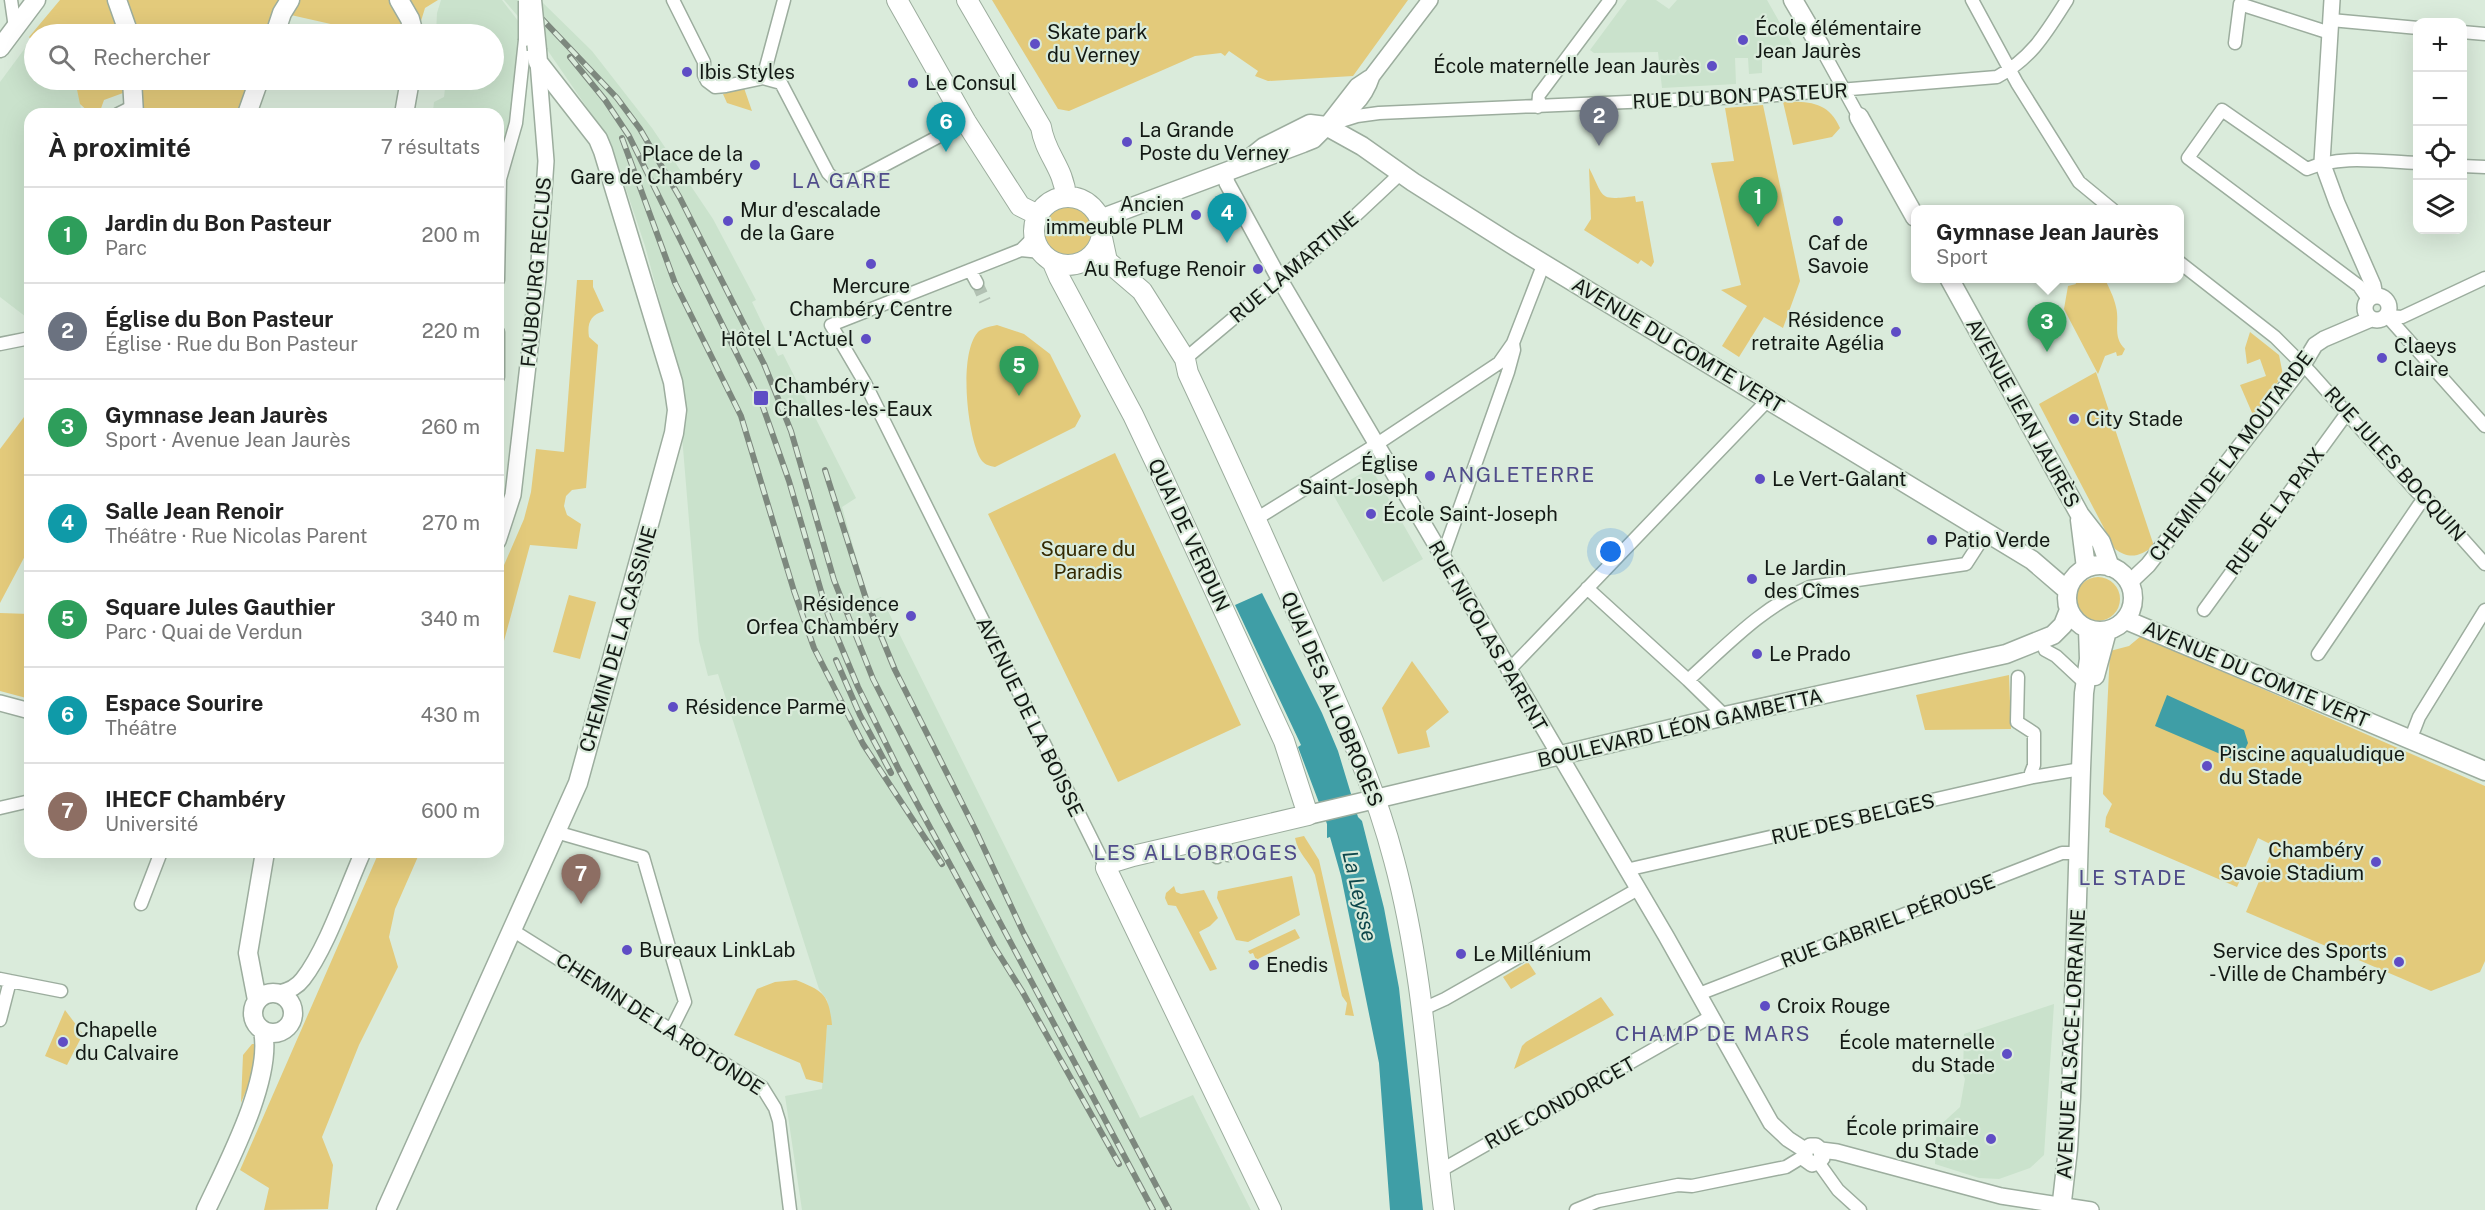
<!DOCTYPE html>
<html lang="fr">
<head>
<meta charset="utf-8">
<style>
  body { margin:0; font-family:"Public Sans",sans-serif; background:#f6f6f6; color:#222 }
  .controls { position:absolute; right:18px; top:18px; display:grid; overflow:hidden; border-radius:12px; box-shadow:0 6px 24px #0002 }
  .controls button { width:54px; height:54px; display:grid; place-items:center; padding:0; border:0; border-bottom:2px solid #e0e0e0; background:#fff; color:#222; font:30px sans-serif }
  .you { position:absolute; left:1611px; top:552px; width:21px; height:21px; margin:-15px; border:4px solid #fff; border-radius:50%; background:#1a73e8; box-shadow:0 0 0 9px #1a73e833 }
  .badge { display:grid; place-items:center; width:39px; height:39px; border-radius:50%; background:#5f4dc5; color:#fff; font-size:20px; font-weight:700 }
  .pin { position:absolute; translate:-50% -50px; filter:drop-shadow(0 2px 3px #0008) }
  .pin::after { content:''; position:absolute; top:32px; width:21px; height:18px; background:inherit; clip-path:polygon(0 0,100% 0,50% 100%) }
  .popup { position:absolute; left:1911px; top:205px; width:273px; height:78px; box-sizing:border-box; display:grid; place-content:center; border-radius:12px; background:#fff; filter:drop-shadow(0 2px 4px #0005); font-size:20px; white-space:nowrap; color:#767676 }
  .popup b { font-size:22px; color:#222 }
  .popup::after { content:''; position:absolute; left:50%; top:100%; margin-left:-12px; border:12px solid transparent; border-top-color:#fff }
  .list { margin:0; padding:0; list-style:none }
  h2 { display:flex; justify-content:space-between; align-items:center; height:78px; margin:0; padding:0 24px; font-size:26px }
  h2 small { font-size:20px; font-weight:400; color:#767676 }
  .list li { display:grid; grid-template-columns:39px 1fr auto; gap:18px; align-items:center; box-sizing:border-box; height:96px; padding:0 24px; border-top:2px solid #e0e0e0 }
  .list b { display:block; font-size:22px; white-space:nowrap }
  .list p { margin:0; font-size:20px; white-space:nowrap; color:#767676 }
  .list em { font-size:20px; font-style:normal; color:#767676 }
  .icon { flex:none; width:33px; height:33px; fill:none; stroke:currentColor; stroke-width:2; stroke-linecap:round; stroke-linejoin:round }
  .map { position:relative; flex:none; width:2485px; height:1210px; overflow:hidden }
  .search { position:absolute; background:#fff; box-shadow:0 6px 24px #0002; left:24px; top:24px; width:480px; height:66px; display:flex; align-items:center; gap:15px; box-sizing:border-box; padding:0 21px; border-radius:33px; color:#767676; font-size:22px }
  .panel { position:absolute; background:#fff; box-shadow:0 6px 24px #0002; left:24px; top:108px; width:480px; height:750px; border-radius:18px }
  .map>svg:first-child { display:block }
</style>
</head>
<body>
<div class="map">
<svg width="2485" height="1210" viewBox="0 0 2485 1210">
  <rect width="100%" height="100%" fill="#daebdb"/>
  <path fill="#cae2cc" d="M441,0H502L522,26L515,110L508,136L498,139V114H435L433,111L434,102L444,97L446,80H494V34H436L437,13Z
    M504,0H540L592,51L652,128L713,219L756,300L752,302L778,356L783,354L856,498L842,507L869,602L881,597L1140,1118L1193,1095L1251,1210H802L785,1096L822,1089L827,1024H831L827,1000L819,989L718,674L708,676L699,641L682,436L685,410L683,388L645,246L610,141L548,51Z
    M1627,0H1656L1669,9L1677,0H1767L1798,55L1762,57V73L1749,74L1748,58H1735L1736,84L1662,88L1658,52L1594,53L1590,50Z
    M31,40L34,41V80H75L80,97L81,114H30V320L0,297V82Z
    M1371,468L1423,559L1383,582L1331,491Z
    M2054,1004L2044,1155L2030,1168L1999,1179L1979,1178L1935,1164L1936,1129L1960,1107L1965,1079L1963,1074L1964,1034Z"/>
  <path fill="#e3ca7b" d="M60,0H110L125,34H34V41L31,40L29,37Z
    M117,0H438L425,8L417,34H375L282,13L275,34H129Z
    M992,0H1408L1353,76L1268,81L1255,76L1258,71L1229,51L1225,56L1221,53L1195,56L1069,111L1058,109Z
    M75,80H126L123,93L104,100L99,114H91L80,104Z
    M132,80H259L247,114H134Z
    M744,88L752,111L727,103L723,94Z
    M1783,102C1809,101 1829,102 1840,128L1832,137L1793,145Z
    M1763,105L1800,281L1783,328L1764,317L1739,357L1722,346L1747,306L1721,290L1741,285L1711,163L1734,161L1725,108Z
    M1589,168C1605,198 1597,201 1635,196L1636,202L1643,201L1654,262L1651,267L1641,260L1638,264L1584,230L1591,219Z
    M1041 230a27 27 0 1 1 54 0a27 27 0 1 1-54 0Z
    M2074,279H2105C2109,288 2114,297 2116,307C2120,322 2112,337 2125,349L2122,355L2117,356L2116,352L2105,356L2098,374L2064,309L2068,286L2076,284Z
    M577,280H593V287L604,311C590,315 587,324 589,337L598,345L586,488L572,490L566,496L564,506L567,515L581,524L577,549L530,545L498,663V579L524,519L531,492L536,449L564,452Z
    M997,325L1024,334L1050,354L1081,416L1075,427L995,467C989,466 983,464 980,458C967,434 958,351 979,331C983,328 992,326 997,325Z
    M2250,332L2279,355L2283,375L2253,415L2240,385L2266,376L2260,359L2247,364L2245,348Z
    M2096,372L2154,546C2140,556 2130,560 2115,549L2039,404Z
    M30,409V551L26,554L0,603V449Z
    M1115,453L1241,725L1118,782L988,514Z
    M2076 599a22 22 0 1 1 44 0a22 22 0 1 1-44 0Z
    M569,595L596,602L580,659L553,652Z
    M0,613L30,614V699L0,691Z
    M2141,636L2485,786V961L2480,972L2431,991L2246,912L2274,846L2258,838L2237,887L2109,832L2110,829L2105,827L2106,817L2112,804L2103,794L2110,651L2129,646Z
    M1412,661L1449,712L1426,731L1430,747L1398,754L1382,708Z
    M2009,675L2011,729L1925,730L1916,695Z
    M1304,836L1319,860L1354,1016L1345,1015L1347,1003L1342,996L1315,875C1309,860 1298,854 1295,838Z
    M379,852H420L395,909L389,937L398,967L359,1045L322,1137L333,1165L328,1209L264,1210L269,1188L240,1170Z
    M1292,876L1300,915L1248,942L1236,940L1217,898L1218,891Z
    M1174,886L1176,892L1181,894L1204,890L1218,918L1210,926L1199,932L1217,969L1210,971L1176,906L1168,905L1165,898L1166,893Z
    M1295,929L1300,938L1256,960L1253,953L1250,954L1248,951Z
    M1528,962L1536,974L1511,989L1503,977Z
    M796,980C823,991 829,994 832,1025H827L823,1083L806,1079L800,1063L734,1035L757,989L775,982Z
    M1601,997L1614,1015L1514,1069L1522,1046L1526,1042Z
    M65,1010L83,1034L67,1065L45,1056Z
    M252,1044H256L257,1063L241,1103L243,1055Z"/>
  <path fill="#3f9ea6" d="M1262,593L1322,713L1338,751L1358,817L1362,821L1384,908L1399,988L1423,1210H1390L1379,1063L1341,876L1330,837L1327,838V824L1298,747L1301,745L1235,605Z
    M2167,695L2244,730L2248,743L2239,762L2155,726Z"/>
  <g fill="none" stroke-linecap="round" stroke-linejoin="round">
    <path stroke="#b2c1b3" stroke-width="12" stroke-dasharray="12 6" stroke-linecap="butt" d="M977,283L985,301"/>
    <defs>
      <path id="minor" d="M11,0L15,28
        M673,0L704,62V75L707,81L715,87L726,86L763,78L781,83L828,173L837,182L860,178L966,122
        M1972,0L2017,83L2079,182L2113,210
        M2331,20L2418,28
        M2462,32L2485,34
        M2235,43L2240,4L2330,33
        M1820,46L1859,117
        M763,78L784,0
        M1538,107L1539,95L1610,0
        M118,114L132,107
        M1338,122L1357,116L1379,113L1765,96L1997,77C2032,58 2046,33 2067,0
        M2462,166L2485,167
        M1034,237L1021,250L831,325L865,383L1106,868
        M1021,250L1041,252
        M2179,262L2275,337L2310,372L2417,492L2427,499L2485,564
        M970,270L977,283
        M498,280L500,179L516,123L525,40
        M2368,299L2359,286L2188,158L2222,110L2307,169C2341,154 2382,162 2418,163
        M2387,316L2485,426
        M2387,316L2402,317L2485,278
        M498,332V377
        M0,344L30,338
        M1185,359L1354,217L1401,173
        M1256,519L1377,444L1499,363L1513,343
        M1442,558L1508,372L1514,350L1513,343L1544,263
        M1587,588L1688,680L1725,716
        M2204,610L2347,413
        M2045,650L2056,656L2085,683
        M2318,654L2419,505L2427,499
        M1508,671L1767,401
        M2018,677L2017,722L2034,733V765L2031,773
        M1688,680C1726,646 1763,606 1810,587L1966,564L1986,533
        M2414,730L2419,717L2485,610
        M0,808L30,801
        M556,832L643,857L685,1002L671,1030
        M1223,835L1228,855
        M1211,838L1217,857
        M1626,870L2033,777L2081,769
        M141,904L161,852
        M512,930L762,1087L775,1108L779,1121L790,1210
        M0,979L10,981L0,1020
        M10,981L61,991
        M1699,994L2062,853H2078
        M1423,1009L1445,999L1638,889
        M1818,1162L1838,1190L1860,1210
        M1439,1168H1445L1712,1016
        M1576,1210L1598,1201L1678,1185L1692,1186L1786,1167L1804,1156"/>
      <path id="tertiary" d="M2332,0L2322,162L2337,203L2373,285L2375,296
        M1329,122L1357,86L1369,78
        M1326,126C1348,113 1364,101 1372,76L1430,0
        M1224,172L1227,183L1280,280L1666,936L1771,1123L1788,1139L1805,1150
        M2365 308a12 12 0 1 1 24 0a12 12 0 1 1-24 0Z
        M498,541L513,495L538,278L546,161L538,62
        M2129,583L2148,565L2303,365L2315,345L2324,339L2371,319
        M0,703L30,711
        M279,993C289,991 297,987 303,979C327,948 346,890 363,852
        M1821,1150L1822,1158L1818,1162L1812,1164L1805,1159V1150L1810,1146H1816L1821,1150L1837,1152L2001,1196L2091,1210"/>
      <path id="secondary" d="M117,0L129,34
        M399,0L410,19L414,34
        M1793,0L1820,46
        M275,34L282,13L290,0
        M0,48L36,0
        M132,80L134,114
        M247,114L259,80
        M404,114L410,80
        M1859,117L1915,217
        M1244,163L1264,147L1310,124L1326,126L1362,146L1413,182L1511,244L2032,560L2068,591
        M1100,219L1303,143L1313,139L1326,126
        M1949,278L2080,515L2101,542L2110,567
        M2080,520L2086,568
        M2067 598a33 33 0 1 1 66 0a33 33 0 1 1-66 0Z
        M2126,620L2485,771
        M2095,676L2107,631
        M1308,815L1725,716L2006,654L2053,635L2063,625L2069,610
        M253 1013a20 20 0 1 1 40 0a20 20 0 1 1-40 0Z
        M257,1000L248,953L265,852
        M206,1210C227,1165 273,1079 263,1031
        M386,1210L578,783L674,433L677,410L673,382L603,151L598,139L538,62L537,50
        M2061,1210L2068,1149L2071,1097L2081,769L2084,693L2089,659L2088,629"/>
      <path id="primary" d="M897,0L966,122L1020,206L1038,215
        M967,0L1041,127C1045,154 1064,168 1066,197
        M1034 231a34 34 0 1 1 68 0a34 34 0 1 1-68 0Z
        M1101,233L1107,261L1142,291L1185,359L1188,373C1229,460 1269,548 1308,637C1340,710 1374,783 1394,860C1425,975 1429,1093 1444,1210
        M1053,263L1059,277L1133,415L1162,476L1284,741L1308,815L1133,856L1110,863L1106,868L1271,1210"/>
    </defs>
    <use href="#minor" stroke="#9cad9e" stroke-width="15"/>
    <use href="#tertiary" stroke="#9cad9e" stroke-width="18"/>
    <use href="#secondary" stroke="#9cad9e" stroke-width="21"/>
    <use href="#primary" stroke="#9cad9e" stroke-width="22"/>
    <use href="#minor" stroke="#fff" stroke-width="12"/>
    <use href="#tertiary" stroke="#fff" stroke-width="15"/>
    <use href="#secondary" stroke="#fff" stroke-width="18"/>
    <use href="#primary" stroke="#fff" stroke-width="20"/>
    <defs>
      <path id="rail" d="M524,0L617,98L640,129L680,198L764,364L779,401L791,431L834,580L873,679L938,806L1153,1210
        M570,57L605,100L629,136L763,407L789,481L828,615L858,687L899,770L995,948L1022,991L1119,1164
        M622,138L675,283L741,416L794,591L814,648L863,744L942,864
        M825,470L867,602L895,670L976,831L1024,934L1169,1210
        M836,660L860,715L891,773"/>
    </defs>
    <use href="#rail" stroke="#7d887e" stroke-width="6"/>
    <use href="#rail" stroke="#daebdb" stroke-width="4" stroke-dasharray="11" stroke-linecap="butt"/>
    <defs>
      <path id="minor-bridge" d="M525,1V40"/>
      <path id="secondary-bridge" d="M532,0L537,50"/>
    </defs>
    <use href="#minor-bridge" stroke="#9cad9e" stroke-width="15" stroke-linecap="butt"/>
    <use href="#secondary-bridge" stroke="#9cad9e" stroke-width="21" stroke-linecap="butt"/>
    <use href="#minor-bridge" stroke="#fff" stroke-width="12"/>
    <use href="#secondary-bridge" stroke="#fff" stroke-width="18"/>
  </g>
  <g fill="#5f4dc5" stroke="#daebdb" stroke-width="2">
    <circle cx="1743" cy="40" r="6"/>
    <circle cx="1035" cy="44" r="6"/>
    <circle cx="1712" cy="66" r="6"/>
    <circle cx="687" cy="72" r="6"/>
    <circle cx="913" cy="83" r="6"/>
    <circle cx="1127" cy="142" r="6"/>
    <circle cx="755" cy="165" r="6"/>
    <circle cx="1196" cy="215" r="6"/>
    <circle cx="728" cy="221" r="6"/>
    <circle cx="1838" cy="221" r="6"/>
    <circle cx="871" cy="264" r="6"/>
    <circle cx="1258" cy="269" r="6"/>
    <circle cx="1896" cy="332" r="6"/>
    <circle cx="866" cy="339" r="6"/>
    <circle cx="2382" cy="358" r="6"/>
    <rect x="753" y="390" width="16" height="16" rx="3"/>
    <circle cx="2074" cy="419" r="6"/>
    <circle cx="1430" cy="476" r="6"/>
    <circle cx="1760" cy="479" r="6"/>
    <circle cx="1371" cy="514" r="6"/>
    <circle cx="1932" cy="540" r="6"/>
    <circle cx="1752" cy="579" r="6"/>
    <circle cx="911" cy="616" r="6"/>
    <circle cx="1757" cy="654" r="6"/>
    <circle cx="673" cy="707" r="6"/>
    <circle cx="2207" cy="766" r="6"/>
    <circle cx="2376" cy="862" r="6"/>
    <circle cx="627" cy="950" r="6"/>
    <circle cx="1461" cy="954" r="6"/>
    <circle cx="2399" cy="962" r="6"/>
    <circle cx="1254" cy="965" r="6"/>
    <circle cx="1765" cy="1006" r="6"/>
    <circle cx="63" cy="1042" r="6"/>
    <circle cx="2007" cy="1054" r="6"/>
    <circle cx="1991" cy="1139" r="6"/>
  </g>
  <g text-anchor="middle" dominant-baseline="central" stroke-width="4.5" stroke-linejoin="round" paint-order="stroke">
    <g font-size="20" fill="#131914" stroke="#daebdb" text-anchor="start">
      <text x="1755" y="28">École élémentaire<tspan x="1755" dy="23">Jean Jaurès</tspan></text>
      <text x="1047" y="32">Skate park<tspan x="1047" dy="23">du Verney</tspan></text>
      <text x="1700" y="66" text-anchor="end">École maternelle Jean Jaurès</text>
      <text x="699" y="72">Ibis Styles</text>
      <text x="925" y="83">Le Consul</text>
      <text x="1139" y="130">La Grande<tspan x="1139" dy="23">Poste du Verney</tspan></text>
      <text x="743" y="154" text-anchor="end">Place de la<tspan x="743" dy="23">Gare de Chambéry</tspan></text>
      <text x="1184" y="204" text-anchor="end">Ancien<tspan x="1184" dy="23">immeuble PLM</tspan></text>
      <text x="740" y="210">Mur d'escalade<tspan x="740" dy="23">de la Gare</tspan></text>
      <text x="1838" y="243" text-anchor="middle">Caf de<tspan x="1838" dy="23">Savoie</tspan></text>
      <text x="1246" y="269" text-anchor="end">Au Refuge Renoir</text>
      <text x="871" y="286" text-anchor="middle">Mercure<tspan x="871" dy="23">Chambéry Centre</tspan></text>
      <text x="1884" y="320" text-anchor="end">Résidence<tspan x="1884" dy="23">retraite Agélia</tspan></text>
      <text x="854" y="339" text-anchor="end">Hôtel L'Actuel</text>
      <text x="2394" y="346">Claeys<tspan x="2394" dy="23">Claire</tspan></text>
      <text x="774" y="386">Chambéry -<tspan x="774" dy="23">Challes-les-Eaux</tspan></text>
      <text x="2086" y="419">City Stade</text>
      <text x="1418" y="464" text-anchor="end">Église<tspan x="1418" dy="23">Saint-Joseph</tspan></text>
      <text x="1772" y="479">Le Vert-Galant</text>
      <text x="1383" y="514">École Saint-Joseph</text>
      <text x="1944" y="540">Patio Verde</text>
      <text x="1764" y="568">Le Jardin<tspan x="1764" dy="23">des Cîmes</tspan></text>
      <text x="899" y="604" text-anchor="end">Résidence<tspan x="899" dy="23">Orfea Chambéry</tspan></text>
      <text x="1769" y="654">Le Prado</text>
      <text x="685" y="707">Résidence Parme</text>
      <text x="2219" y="754">Piscine aqualudique<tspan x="2219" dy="23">du Stade</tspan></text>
      <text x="2364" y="850" text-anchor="end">Chambéry<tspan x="2364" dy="23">Savoie Stadium</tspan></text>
      <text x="639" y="950">Bureaux LinkLab</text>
      <text x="2387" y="951" text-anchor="end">Service des Sports<tspan x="2387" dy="23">- Ville de Chambéry</tspan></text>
      <text x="1473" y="954">Le Millénium</text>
      <text x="1266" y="965">Enedis</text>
      <text x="1777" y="1006">Croix Rouge</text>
      <text x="75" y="1030">Chapelle<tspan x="75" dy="23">du Calvaire</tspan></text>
      <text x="1995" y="1042" text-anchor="end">École maternelle<tspan x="1995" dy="23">du Stade</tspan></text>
      <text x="1979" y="1128" text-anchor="end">École primaire<tspan x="1979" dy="23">du Stade</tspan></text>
    </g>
    <g font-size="20" fill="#131914" stroke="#daebdb">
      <text transform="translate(1740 96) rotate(-3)">RUE DU BON PASTEUR</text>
      <text transform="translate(1294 267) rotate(-40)">RUE LAMARTINE</text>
      <text transform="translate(536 272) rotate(-85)">FAUBOURG RECLUS</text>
      <text transform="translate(1678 345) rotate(31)">AVENUE DU COMTE VERT</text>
      <text transform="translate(2023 413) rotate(61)">AVENUE JEAN JAURÈS</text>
      <text transform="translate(2231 456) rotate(-53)">CHEMIN DE LA MOUTARDE</text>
      <text transform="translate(2395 464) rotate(48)">RUE JULES BOCQUIN</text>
      <text transform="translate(2275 511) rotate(-54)">RUE DE LA PAIX</text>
      <text transform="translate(1189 535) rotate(65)">QUAI DE VERDUN</text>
      <text transform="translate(1488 636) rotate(60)">RUE NICOLAS PARENT</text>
      <text transform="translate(618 639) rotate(-74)">CHEMIN DE LA CASSINE</text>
      <text transform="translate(2256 674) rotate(23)">AVENUE DU COMTE VERT</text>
      <text transform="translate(1332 699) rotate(67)">QUAI DES ALLOBROGES</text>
      <text transform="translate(1030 717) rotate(64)">AVENUE DE LA BOISSE</text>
      <text transform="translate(1680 728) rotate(-13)">BOULEVARD LÉON GAMBETTA</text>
      <text transform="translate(1853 819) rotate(-13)">RUE DES BELGES</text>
      <text transform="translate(1888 921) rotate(-21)">RUE GABRIEL PÉROUSE</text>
      <text transform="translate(660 1024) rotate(33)">CHEMIN DE LA ROTONDE</text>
      <text transform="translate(2071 1044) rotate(-87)">AVENUE ALSACE-LORRAINE</text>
      <text transform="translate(1560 1103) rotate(-29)">RUE CONDORCET</text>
    </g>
    <g font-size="20" fill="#342902" stroke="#daebdb">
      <text x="1088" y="549">Square du<tspan x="1088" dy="23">Paradis</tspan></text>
    </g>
    <g font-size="21" letter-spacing="1.5" fill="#504c8a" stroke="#daebdb">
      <text x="842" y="180">LA GARE</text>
      <text x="1519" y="474">ANGLETERRE</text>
      <text x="1196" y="852">LES ALLOBROGES</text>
      <text x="2133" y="877">LE STADE</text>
      <text x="1713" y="1033">CHAMP DE MARS</text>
    </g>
    <g font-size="21" font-style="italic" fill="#0e474b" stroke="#daebdb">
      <text transform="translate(1360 896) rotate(77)">La Leysse</text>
    </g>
  </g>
</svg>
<div class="controls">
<button>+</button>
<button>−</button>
<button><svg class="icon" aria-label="locate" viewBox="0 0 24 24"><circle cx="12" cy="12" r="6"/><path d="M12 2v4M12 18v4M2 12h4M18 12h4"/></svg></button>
<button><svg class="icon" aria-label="layers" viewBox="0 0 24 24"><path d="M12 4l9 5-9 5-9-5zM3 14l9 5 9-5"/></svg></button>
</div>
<div class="you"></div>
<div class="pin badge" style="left:1758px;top:227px;background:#2e9e5b">1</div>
<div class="pin badge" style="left:1599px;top:146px;background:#6b7280">2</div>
<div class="pin badge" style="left:2047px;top:352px;background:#2e9e5b">3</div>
<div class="popup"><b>Gymnase Jean Jaurès</b>Sport</div>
<div class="pin badge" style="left:1227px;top:243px;background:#0f9aa8">4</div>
<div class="pin badge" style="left:1019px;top:396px;background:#2e9e5b">5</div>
<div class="pin badge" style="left:946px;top:152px;background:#0f9aa8">6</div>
<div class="pin badge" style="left:581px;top:904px;background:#8d6e63">7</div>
<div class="search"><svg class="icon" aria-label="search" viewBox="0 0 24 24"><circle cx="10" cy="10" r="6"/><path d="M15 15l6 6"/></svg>Rechercher</div>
<section class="panel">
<h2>À proximité<small>7 résultats</small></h2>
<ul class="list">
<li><span class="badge" style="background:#2e9e5b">1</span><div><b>Jardin du Bon Pasteur</b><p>Parc</p></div><em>200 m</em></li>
<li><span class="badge" style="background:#6b7280">2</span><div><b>Église du Bon Pasteur</b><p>Église · Rue du Bon Pasteur</p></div><em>220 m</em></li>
<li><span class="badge" style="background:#2e9e5b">3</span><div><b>Gymnase Jean Jaurès</b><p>Sport · Avenue Jean Jaurès</p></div><em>260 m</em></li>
<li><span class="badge" style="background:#0f9aa8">4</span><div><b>Salle Jean Renoir</b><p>Théâtre · Rue Nicolas Parent</p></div><em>270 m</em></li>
<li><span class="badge" style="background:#2e9e5b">5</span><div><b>Square Jules Gauthier</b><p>Parc · Quai de Verdun</p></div><em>340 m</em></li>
<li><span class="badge" style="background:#0f9aa8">6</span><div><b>Espace Sourire</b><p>Théâtre</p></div><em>430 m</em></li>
<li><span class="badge" style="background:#8d6e63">7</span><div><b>IHECF Chambéry</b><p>Université</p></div><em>600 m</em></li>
</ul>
</section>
</div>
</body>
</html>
